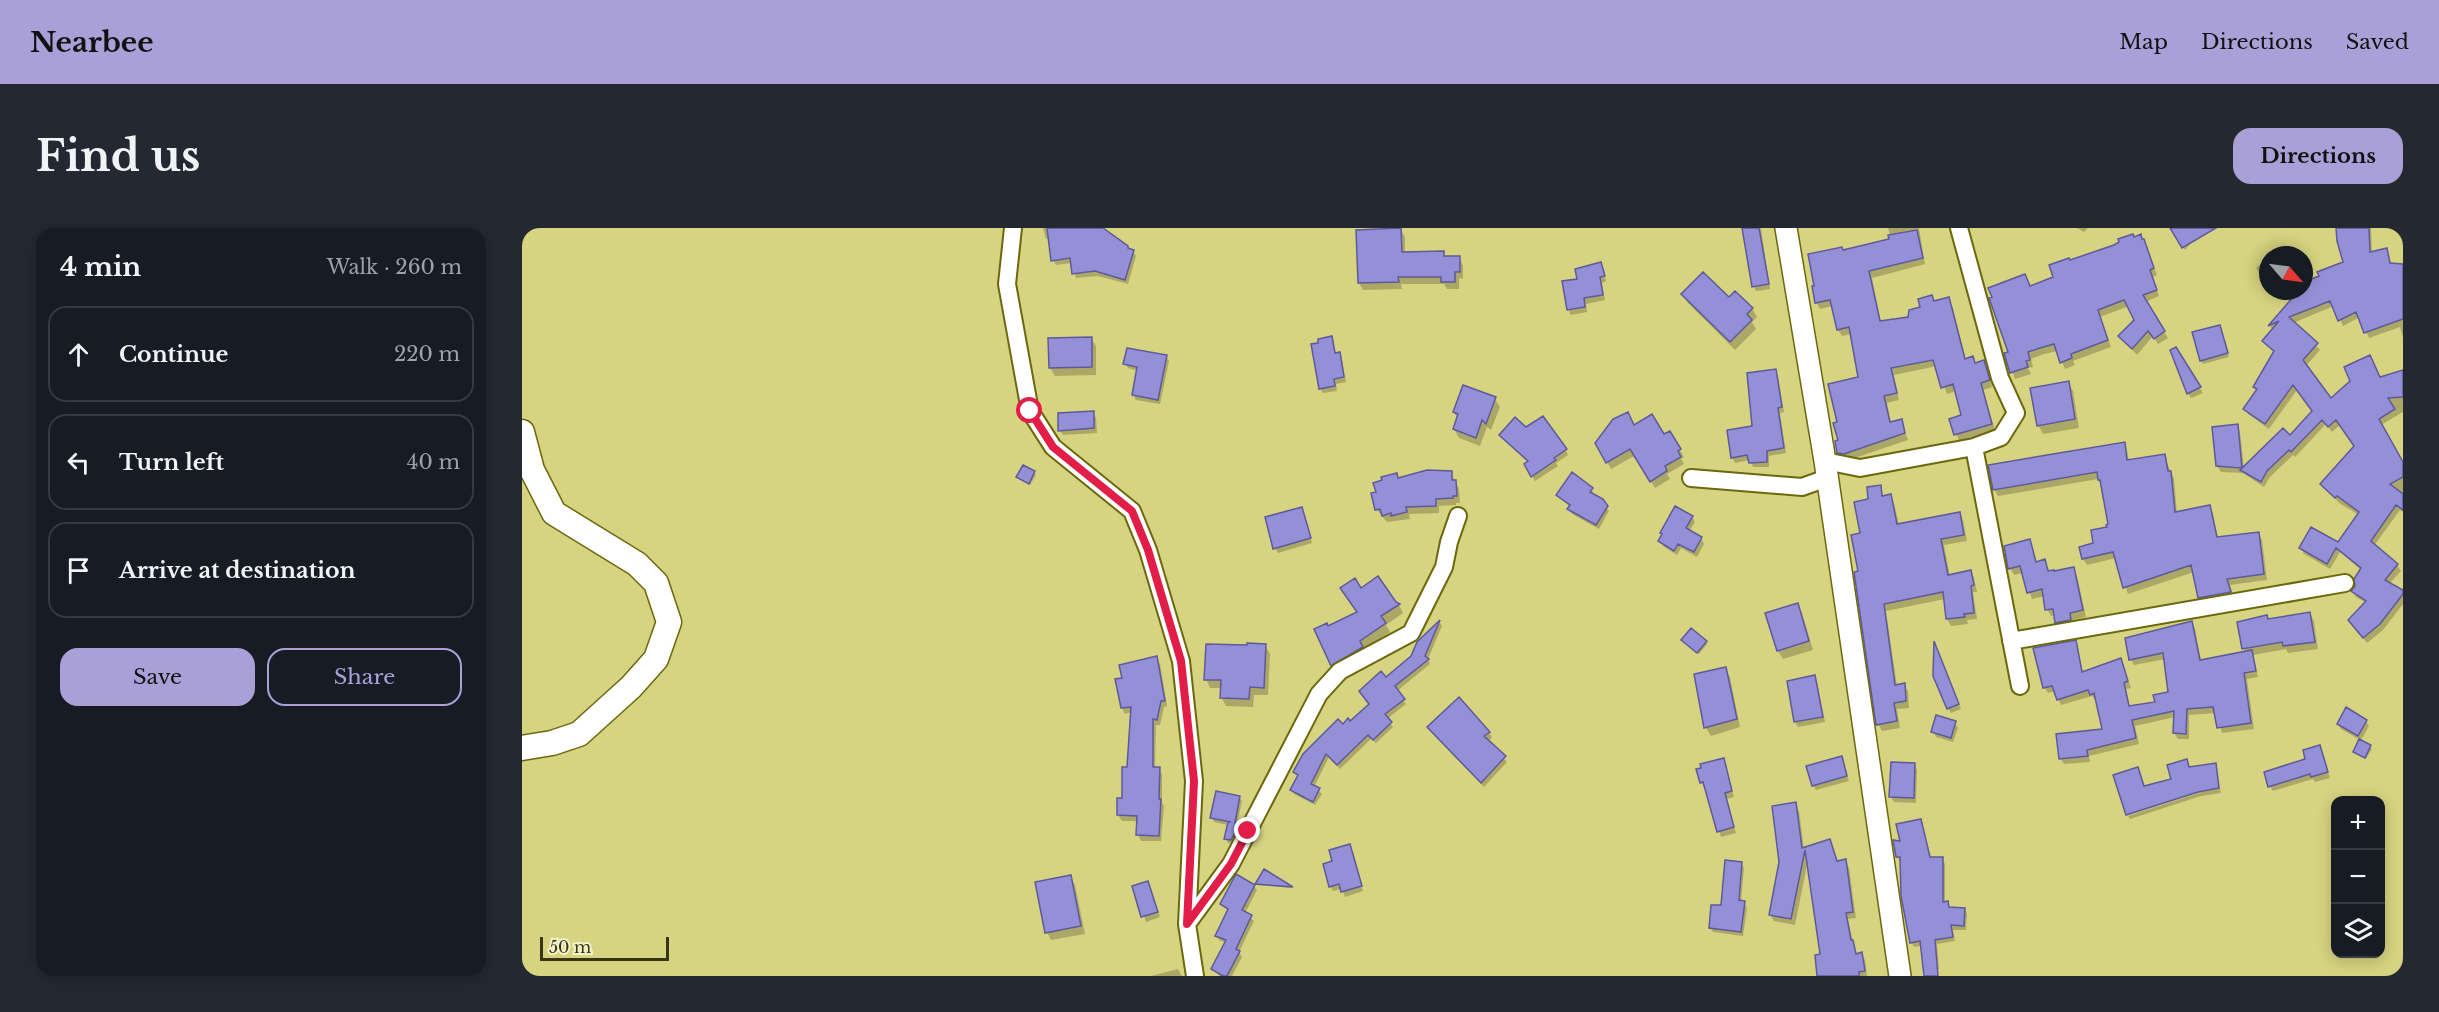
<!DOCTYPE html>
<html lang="en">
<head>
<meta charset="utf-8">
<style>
  body { margin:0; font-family:"Libre Baskerville",serif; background:#242831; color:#f1f3f6 }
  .controls { position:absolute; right:18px; bottom:18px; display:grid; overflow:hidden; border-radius:12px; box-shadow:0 3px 15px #0003 }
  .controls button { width:54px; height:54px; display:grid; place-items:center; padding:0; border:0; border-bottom:2px solid #363941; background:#171b24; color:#f1f3f6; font:30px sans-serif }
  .compass { position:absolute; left:1737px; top:18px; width:54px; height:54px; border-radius:50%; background:#171b24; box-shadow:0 3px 15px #0003; rotate:118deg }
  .scale { position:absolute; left:18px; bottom:15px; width:129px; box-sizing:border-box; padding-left:6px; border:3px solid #373513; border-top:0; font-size:16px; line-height:21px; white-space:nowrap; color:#373513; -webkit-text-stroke:4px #f3f2ca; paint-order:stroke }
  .stop { position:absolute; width:18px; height:18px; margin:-14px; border:4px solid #e11d48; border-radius:50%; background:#fff }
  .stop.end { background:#e11d48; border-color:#fff; box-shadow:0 2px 6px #0008 }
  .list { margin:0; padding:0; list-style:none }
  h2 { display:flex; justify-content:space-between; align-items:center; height:78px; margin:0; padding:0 24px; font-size:26px }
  h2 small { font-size:20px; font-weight:400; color:#9ea1a6 }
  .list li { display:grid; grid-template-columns:39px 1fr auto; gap:18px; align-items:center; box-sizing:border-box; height:96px; margin:0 12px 12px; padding:0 12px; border:2px solid #363941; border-radius:18px }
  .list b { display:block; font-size:22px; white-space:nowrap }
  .list em { font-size:20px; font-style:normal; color:#9ea1a6 }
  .actions { display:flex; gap:12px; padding:18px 24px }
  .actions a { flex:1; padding:14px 0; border:2px solid #aaa0d8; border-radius:18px; text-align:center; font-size:21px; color:#aaa0d8 }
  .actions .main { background:#aaa0d8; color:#111 }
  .icon { flex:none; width:33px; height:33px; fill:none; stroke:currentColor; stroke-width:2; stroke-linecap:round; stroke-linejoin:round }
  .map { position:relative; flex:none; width:1881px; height:748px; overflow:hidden; border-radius:18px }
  header { display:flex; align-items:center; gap:36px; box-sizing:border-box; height:84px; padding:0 30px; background:#aaa0d8; color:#111 }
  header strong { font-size:28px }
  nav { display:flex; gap:33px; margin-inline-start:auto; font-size:21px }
  .intro { display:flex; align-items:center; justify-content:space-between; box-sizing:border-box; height:144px; padding:0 36px }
  h1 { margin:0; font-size:42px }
  .button { padding:15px 27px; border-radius:18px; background:#aaa0d8; color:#111; font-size:21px; font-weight:700 }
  main { display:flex; gap:36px; padding:0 36px }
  aside { flex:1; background:#171b24; border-radius:18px; box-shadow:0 3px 15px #0003 }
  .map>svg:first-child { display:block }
</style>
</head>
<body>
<header>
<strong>Nearbee</strong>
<nav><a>Map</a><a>Directions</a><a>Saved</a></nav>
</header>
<div class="intro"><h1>Find us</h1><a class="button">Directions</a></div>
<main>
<aside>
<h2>4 min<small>Walk · 260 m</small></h2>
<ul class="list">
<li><svg class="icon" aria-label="ahead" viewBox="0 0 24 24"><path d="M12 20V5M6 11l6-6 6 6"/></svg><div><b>Continue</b></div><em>220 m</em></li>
<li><svg class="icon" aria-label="left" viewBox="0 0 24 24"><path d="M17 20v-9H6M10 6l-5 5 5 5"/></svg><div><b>Turn left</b></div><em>40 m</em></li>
<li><svg class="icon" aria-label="arrive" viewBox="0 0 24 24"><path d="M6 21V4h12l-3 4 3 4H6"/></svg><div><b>Arrive at destination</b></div></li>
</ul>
<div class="actions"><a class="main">Save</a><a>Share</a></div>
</aside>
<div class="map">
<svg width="1881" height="748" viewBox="0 0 1881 748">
  <rect width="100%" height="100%" fill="#d6d381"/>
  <path fill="#0003" d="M521,0H578L611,23L614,28L606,56L576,48L554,50L550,35L534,37L531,32L528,10L524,11Z
    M1223,0H1239L1248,61L1234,63L1232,59Z
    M1366,0H1397L1403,36L1350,50L1359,94L1387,90L1413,74L1426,71L1430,77L1444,132L1451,130L1454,136L1461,134L1465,140L1470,159L1461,162L1473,202L1437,213L1429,192L1441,188L1434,163L1425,166L1415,138L1372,147L1377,172L1365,175L1369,195L1379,193L1386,212L1327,232L1320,231L1316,224L1317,195L1338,150L1330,106L1320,108L1316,102L1311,78L1298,81L1294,74L1321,24L1369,12Z
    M1555,0H1566L1562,4Z
    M1649,0H1682L1663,22Z
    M1816,0H1849L1850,25L1865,22L1870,37H1881V110L1878,99L1847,110L1838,89L1821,98L1812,78L1771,95L1798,122L1784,138L1809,172L1858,150L1881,143V184L1859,197L1881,237V284L1878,282L1852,318L1875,337L1879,343L1867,356L1881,364V376L1861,402L1845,415L1828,393L1844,375L1834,369L1831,363L1839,342L1818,324L1808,341L1782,326L1779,320L1816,316L1837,287L1817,275L1800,256L1834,218L1818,197L1810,204L1804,196L1773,229L1771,227L1748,249L1742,259L1721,245L1699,244L1695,238L1715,198L1718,204L1722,240L1768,209L1791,184L1775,162L1747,201L1726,186L1723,181L1735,164L1732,159L1752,125L1742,114L1751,103L1748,98L1773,70L1770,63H1782V56L1823,35Z
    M879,2L883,9V25H921L924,30H937L941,37V51L937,50V61H925L922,56H879L880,61L841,62L837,55L836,3Z
    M1612,10L1622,14L1635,47L1630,49L1637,68L1623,74L1646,110L1636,116L1631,108L1615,127L1598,109L1613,92L1607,78L1578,89L1589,119L1551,133L1553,137L1543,141L1535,123L1522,126L1509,131L1511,139L1506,140L1509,146L1493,151L1484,126L1488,124L1508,59L1533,50L1547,34Z
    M1756,21L1760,27H1750Z
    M1746,30V55L1734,40Z
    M1081,41L1084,53L1080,55L1083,72L1064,76L1065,84L1049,87L1046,81L1057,52Z
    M1161,67L1207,72L1230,81L1235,89L1230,94L1234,101L1213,122L1166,75Z
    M1698,99L1707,129L1681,136L1679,133Z
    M569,110L574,118V147L533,148L528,140Z
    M809,110L814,126H817L820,131L824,154L814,156L815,163L801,165L798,160V116Z
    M1653,121L1681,165L1669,170L1666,165Z
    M644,128L647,133L638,176L614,172L611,167L616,143L606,140L603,135Z
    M1253,142L1256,148L1262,184L1258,185L1264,225L1247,228V239H1231L1228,232L1213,235L1210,229L1231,200Z
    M1546,155L1551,163L1557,200L1521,206L1516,197Z
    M973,171L978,179L969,202L965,199L958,218L937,210L932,201L936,191L932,184Z
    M571,185L574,190L575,205L541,207L538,202Z
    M1112,199L1142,208L1148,205L1162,229L1159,231L1162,236L1145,246L1148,251L1133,260L1114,227L1089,241L1074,215Z
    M1004,201L1043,221L1046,227L1034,235L1036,238L1013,253L1004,237L1007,235L979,207Z
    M1602,216L1605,222L1607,233L1642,228L1652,251L1655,285L1688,279L1691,285L1696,311L1736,306L1740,312L1745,352L1708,357L1712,370L1681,376L1677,369L1672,344L1606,366L1594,330L1565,337L1561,331L1559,320L1573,316L1588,298L1581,259L1576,251L1476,268L1472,261Z
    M501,239L514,247L508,257L496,249Z
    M929,245L937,261L938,275H934V277L917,278V285L887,286L888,291L865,294L855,282L876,251Z
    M1358,259L1362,269L1369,268L1372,275L1377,297L1437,285L1441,292L1445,313L1422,317L1428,348L1448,343L1452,350L1455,364H1451L1455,391L1445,392L1446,396L1429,398L1425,391L1423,371L1364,383L1375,458L1382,457L1386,463L1387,480L1375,481L1378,500L1360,503L1356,496L1338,345L1339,307L1348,272Z
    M1070,261L1071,267L1087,283L1077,301L1050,286L1047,281L1048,279L1035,267Z
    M779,281L790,315L756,325L753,320Z
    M1170,289L1173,294L1167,304L1179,310L1182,316L1175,329L1159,320L1155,327L1141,318L1138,313Z
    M1507,312L1515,335L1523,333L1528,344L1551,341L1555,348L1564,389L1551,392L1552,399L1538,401L1533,387L1529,388L1525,381L1523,368L1510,371L1501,345L1492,347L1488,340Z
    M839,362L877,377L881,385L864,397L868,404L841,422L815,445L810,437L806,400L837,385Z
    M1275,377L1280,385L1291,422L1261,431L1256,423L1245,386Z
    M1788,386L1792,393L1796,421L1766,425L1764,421L1731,427L1736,449L1725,451L1732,501L1700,505L1694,485L1667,487V511H1656L1652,505L1653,489L1613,498L1617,516L1567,528L1568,534L1542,536L1538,530L1582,503L1575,471L1573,472L1570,468L1539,477L1533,463L1526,465L1522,459L1553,414L1556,420L1561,445L1601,438L1609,460L1604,461L1608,480L1635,475L1647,465L1644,431L1612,437L1609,432L1670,395L1673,401L1679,433L1723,425L1716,395Z
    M918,395L920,398L906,431L908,436L875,463L884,476L865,491L871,499L854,515L849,511L818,541L807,529L792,559L800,566L793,577L772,566L770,562L776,550L773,544L820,498L828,495L848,476L864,451L890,429L896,414Z
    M1162,414H1184L1185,416L1177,426Z
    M743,417L748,426L746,467H732L731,479L704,478L699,469L700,460H688L684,451Z
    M1413,419L1439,481L1429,485L1426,480Z
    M634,430L638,436L645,478L642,479L638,497H634L633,541H637L640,547V575L642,578L639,613H619L616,607V593H600L596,587L602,572L606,541L610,484L603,486L600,480L602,451Z
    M1203,441L1208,449L1218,499L1189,508L1184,500L1174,447Z
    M1292,449L1295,454L1303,494L1276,499L1273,494Z
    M1844,493L1847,498L1838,514L1850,521L1844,531L1832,524L1838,512L1819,501L1816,496Z
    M1433,495L1436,500L1431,514L1414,509L1411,503Z
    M907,500L967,504L970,510L966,513L985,534L962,559Z
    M1797,519L1808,550L1793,554L1791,551L1751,563L1748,558L1785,532Z
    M1319,529L1327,553L1294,562L1291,557Z
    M1201,532L1212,569L1204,571L1214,605L1199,609L1184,559L1179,555L1176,543Z
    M1664,533L1668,540L1693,537L1699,565L1679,568L1608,591L1606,588L1683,563L1682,560H1622L1651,552Z
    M1392,536L1395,542L1394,575L1372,574L1369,569Z
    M717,569L720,573L715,597L719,602L712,616L706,615L704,611L706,597L692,594L690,590Z
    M1274,576L1277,583L1282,621L1307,612L1316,634L1323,633L1327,640L1334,690L1326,691L1331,714L1335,727L1339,726L1343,732L1345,748H1314L1300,727L1286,632L1273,697L1252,693L1248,687Z
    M1398,592L1408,631H1420L1423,636V675L1428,681H1442L1445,686L1444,702H1431L1433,713L1415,716L1417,741L1405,742L1400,718L1392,719L1390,715L1379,634L1375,629L1380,615Z
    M827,618L841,663L823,669L820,661L811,663L808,658L812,634Z
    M1219,635L1222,640L1219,674L1222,675L1225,680L1221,708L1191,704L1188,699L1201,679Z
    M742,643L770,660L735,657Z
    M548,649L553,657L563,706L529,712L525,704Z
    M626,655L638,689L624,694L612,659Z
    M732,658L735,662L723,685L732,693L717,724L720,729L710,748H698L690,741L704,715L697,712L695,708L707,683L700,676Z
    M656,741L660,748H629Z"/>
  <path fill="#9490d7" stroke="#5f589b" stroke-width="1.5" d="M525,0H581L606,18V20L612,22L603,52L573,43L550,46L548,30L529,33Z
    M879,0L880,24L922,23V28H938V44H933V54H919V49H876L877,54L836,55L834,2Z
    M1220,0H1237L1247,56L1230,59Z
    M1648,0H1694L1660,20Z
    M1814,0H1847L1848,24L1865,20L1868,35L1881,36V91L1842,105L1834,84L1816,93L1808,73L1767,89L1796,115L1781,132L1809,170L1828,153L1822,139L1848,127L1858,149L1881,142V169L1866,170L1873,181L1857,191L1881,234V249L1868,256L1881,266V282L1874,277L1849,313L1876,336L1863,352L1881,362V366L1858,396L1841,410L1826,392L1844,373L1829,363L1833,358L1832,351L1839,340L1814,320L1805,336L1777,320L1789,299L1816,314L1837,284L1815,268L1813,270L1798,256L1832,218L1814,192L1806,199L1800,192L1769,224L1767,222L1745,243L1739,254L1718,242L1720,240L1694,238L1690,199L1716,196L1720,240L1761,200L1768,207L1790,183L1771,157L1743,196L1721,181L1735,161L1731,159L1752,123L1740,113L1757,93L1746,98L1771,69L1769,63H1782V54L1797,48L1795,44L1821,34L1815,13Z
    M1395,2L1401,30L1347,43L1358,93L1386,89L1387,82L1398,79L1396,71L1410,67L1412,73L1427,69L1443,131L1451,128L1453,135L1462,132L1468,152L1459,155L1470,196L1432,207L1427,191L1439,187L1431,156L1419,160L1411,132L1369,140L1375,165L1362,168L1368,194L1380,191L1383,205L1322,226L1315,225L1313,213L1316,212L1311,195L1315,194L1306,156L1336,149L1327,99L1315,102L1308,72L1293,75L1290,58H1292L1286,26L1320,19L1321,22L1367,11L1366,7Z
    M1611,6L1612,9L1619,6L1620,11H1622L1632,40L1628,42L1635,62L1621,67L1643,103L1632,111L1626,103L1610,121L1596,108L1612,92L1602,72L1576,82L1586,112L1549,126L1550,130L1538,135L1532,116L1518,120L1506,124L1508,132L1504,133L1506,139L1488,145L1482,125L1486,124L1467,70L1470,69L1466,60L1503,46L1508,58L1531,49L1527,37L1547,30L1548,32L1592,17L1597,14L1596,11Z
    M1079,34L1083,48L1078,49L1081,67L1062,70L1063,79L1045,82L1040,53L1055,51L1053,41Z
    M1181,44L1207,69L1213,63L1231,80L1225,86L1230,92L1208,114L1159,66Z
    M1698,97L1706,125L1678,133L1670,104Z
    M810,108L813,125L818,124L822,149L812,151L813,158L797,161L789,116L796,115V111Z
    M570,109V139L527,140L526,110Z
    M1654,119L1679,159L1665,166L1648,122Z
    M605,120L645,127L636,172L610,167L615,139L601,136Z
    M1254,141L1260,179L1256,180L1262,220L1245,223V234L1227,235L1225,227L1209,230L1205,202L1230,198L1225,145Z
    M1547,153L1553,191L1515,198L1508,160Z
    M941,157L974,169L964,196L960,192L954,210L931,201L936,186L931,184Z
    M572,183V200L536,203V185Z
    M1106,184L1112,197L1130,186L1142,206L1148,203L1159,221L1156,223L1159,229L1143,238L1145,243L1128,254L1108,221L1084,235L1073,215L1091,191Z
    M1021,188L1045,221L1032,230L1034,232L1009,249L1002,236L1006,233L977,207L993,189L1004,199Z
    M1603,214L1605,232L1643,226L1646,243H1649L1653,284L1688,277L1695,309L1737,304L1742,346L1705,351L1709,364L1676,370L1669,337L1601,360L1591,324L1560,331L1557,319L1571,315L1569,302L1585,299L1584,297L1586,296L1578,252H1576L1575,244L1471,262L1466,237Z
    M501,237L513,243L507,256L494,249Z
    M905,242L930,243V252H934L935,268H931V270L914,271V278L884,279L885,284L869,288V285L860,288L858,281L853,282L849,265L854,264L851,255L860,252L859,249L875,245L876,250Z
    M1050,244L1071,260L1068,264L1081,271L1086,278L1074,297L1045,281L1048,277L1034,267Z
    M1359,257L1360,268L1369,266L1375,296L1438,284L1442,307L1419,311L1426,347L1449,342L1452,357L1449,358L1452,385L1442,386L1443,389L1424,391L1421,364L1362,376L1373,457L1383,455L1384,473L1372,475L1375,493L1354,497L1332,344L1336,343L1329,307L1338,305L1332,274L1346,271L1345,259Z
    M1153,278L1171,288L1164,300L1180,309L1172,324L1156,316L1152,323L1136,313L1140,306L1138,305Z
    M780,279L789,310L751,321L743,289Z
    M1508,311L1514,334L1523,331L1526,343L1532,342V343L1552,339L1561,382L1548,385L1549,392L1533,395L1531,381L1523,382L1520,361L1505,365L1498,338L1486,341L1482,318Z
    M856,348L874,374L878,376L859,388L864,395L838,413L841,419L809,438L792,401L805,395L806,398L835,384L818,360L833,350L839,360Z
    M1276,375L1287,413L1255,423L1243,385Z
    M1788,384L1793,414L1761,418L1760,414L1720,421L1715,394L1745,387L1746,391Z
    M918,392L903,428L907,431L873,458L883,471L863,486L870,494L851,512L846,507L815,537L804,526L789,556L798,560L791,574L768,562L776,547L771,544L781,526L816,491L821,496L826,490L828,493L847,476L837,463L859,443L864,449L889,428L895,414Z
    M1670,393L1678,432L1730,422L1734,443L1722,445L1729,495L1695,500L1691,479L1665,481L1664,506L1651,505L1652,483L1610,492L1614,510L1565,522L1566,528L1537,531L1534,506L1580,501L1572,465L1568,467L1566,462L1535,472L1530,458L1521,460L1511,420L1554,412L1560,444L1599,430L1606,453L1602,455L1607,478L1633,474L1631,467L1646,464L1641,425L1607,432L1603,410Z
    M1169,400L1185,413L1175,425L1159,412Z
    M1412,413L1437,476L1425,481L1411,448Z
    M725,415L744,416L742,460L728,459L727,471L698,470L699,452H682L684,416L725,417Z
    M635,428L643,473H639L635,492L631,491V539H638L637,571H639L637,608L614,607L615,588L595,587V570H600V539H605L609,479L599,480L593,451L600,450L597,437Z
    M1204,439L1215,491L1182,500L1172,446Z
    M1293,447L1301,489L1272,494L1265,453Z
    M937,469L968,504L962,508L984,528L959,555L905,499Z
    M1824,479L1845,492L1836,508L1815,496Z
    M1414,487L1434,493L1429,510L1409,504Z
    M1837,511L1849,517L1843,530L1831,524Z
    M1798,517L1806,544L1789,549L1788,546L1746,559L1742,544L1783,531L1781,522Z
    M1320,528L1325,548L1290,558L1284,538Z
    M1202,530L1210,563L1203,565L1212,599L1195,604L1181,554L1178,555L1174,541L1179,540L1178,536Z
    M1665,531L1667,539L1694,535L1697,560L1676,564L1604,587L1591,547L1616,539L1622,558L1649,551L1645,537Z
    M1369,534L1393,535L1392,570L1367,569Z
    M694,563L718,568L713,595L718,596L709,612L702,611L706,594H709L688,590Z
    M1274,574L1280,620L1308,611L1315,633L1324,631L1331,684L1324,685L1329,712H1331L1334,726L1340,724L1343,743L1337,744V748H1295L1293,727L1298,726L1283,622L1269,691L1247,687L1257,634L1250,578Z
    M1399,591L1408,629H1421V674L1426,673L1427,679L1443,680L1442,698L1429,697L1431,709L1413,712L1416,748H1402L1398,713L1388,715L1379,668L1378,629H1374L1371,612L1378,613L1374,596Z
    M828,616L840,658L819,664L817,656L807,659L801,636L810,633L807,622Z
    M1203,632L1220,634L1217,672L1223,673L1219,704L1187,700L1189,677H1199Z
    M742,641L771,659L733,656Z
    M714,646L733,657L720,682L730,687L714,721L718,723L705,748H701L689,741L704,712L693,708L706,681L698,676Z
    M549,647L559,698L523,705L513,654Z
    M626,653L636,684L619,689L610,658Z"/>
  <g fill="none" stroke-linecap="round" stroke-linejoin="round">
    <defs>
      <path id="minor" d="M491,0L485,56L508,183L531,219L610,283L626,322L659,433L672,553L665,696L673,748
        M1452,219L1498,458
        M1303,233L1338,240L1452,219L1479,209L1494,185L1478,150L1437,0
        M1169,250L1280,259L1305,250
        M1489,413L1823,355
        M665,696L709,636L797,466L818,443L889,405L922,339L927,314L936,288"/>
      <path id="tertiary" d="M1264,0L1303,233L1378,748"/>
      <path id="secondary" d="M0,204L10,242L32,285L115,336L134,355L147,394L134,431L109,459L57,506L30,515L0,520"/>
    </defs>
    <use href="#minor" stroke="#6c680c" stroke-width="20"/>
    <use href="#tertiary" stroke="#6c680c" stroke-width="24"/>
    <use href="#secondary" stroke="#6c680c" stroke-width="27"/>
    <use href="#minor" stroke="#fff" stroke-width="16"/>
    <use href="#tertiary" stroke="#fff" stroke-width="21"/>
    <use href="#secondary" stroke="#fff" stroke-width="24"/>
  </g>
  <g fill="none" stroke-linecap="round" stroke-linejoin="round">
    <path stroke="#e11d48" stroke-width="8" d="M508,183L531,219L610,283L626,322L659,433L672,553L665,696L709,636L726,603"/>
  </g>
</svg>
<div class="controls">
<button>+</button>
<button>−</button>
<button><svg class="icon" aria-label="layers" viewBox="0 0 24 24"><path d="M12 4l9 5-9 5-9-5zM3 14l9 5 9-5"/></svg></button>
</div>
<svg class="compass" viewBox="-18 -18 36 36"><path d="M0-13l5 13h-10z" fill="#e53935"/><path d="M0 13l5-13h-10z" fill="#9ea1a6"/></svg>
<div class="scale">50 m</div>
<div class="stop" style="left:508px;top:183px"></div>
<div class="stop end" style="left:726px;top:603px"></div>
</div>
</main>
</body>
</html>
